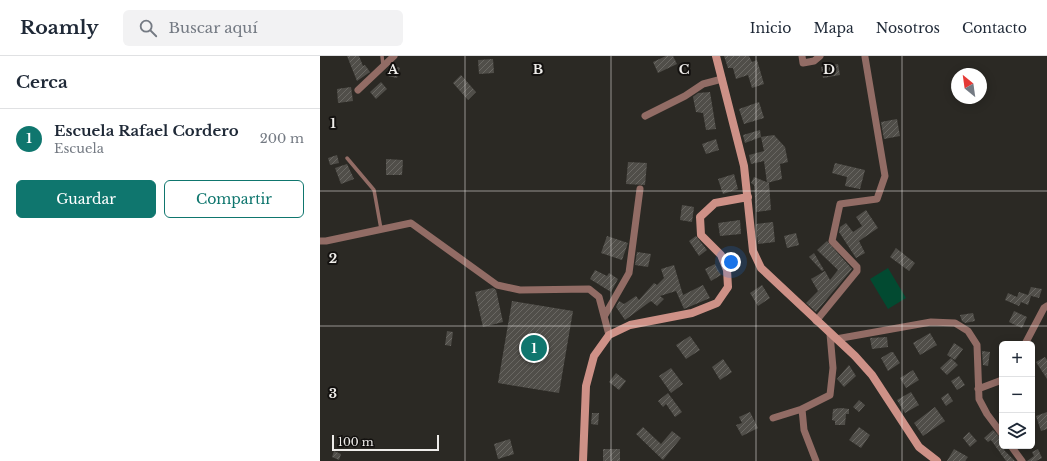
<!DOCTYPE html>
<html lang="es">
<head>
<meta charset="utf-8">
<style>
  body { margin:0; font-family:"Libre Baskerville",serif; background:#f2f2f3; color:#1f2937 }
  .controls { position:absolute; right:12px; bottom:12px; display:grid; overflow:hidden; border-radius:6px; box-shadow:0 2px 10px #0003 }
  .controls button { width:36px; height:36px; display:grid; place-items:center; padding:0; border:0; border-bottom:1px solid #e0e1e3; background:#fff; color:#1f2937; font:20px sans-serif }
  .compass { position:absolute; left:631px; top:12px; width:36px; height:36px; border-radius:50%; background:#fff; box-shadow:0 2px 10px #0003; rotate:331deg }
  .scale { position:absolute; left:12px; bottom:10px; width:107px; box-sizing:border-box; padding-left:4px; border:2px solid #efedea; border-top:0; font-size:11px; line-height:14px; white-space:nowrap; color:#efedea; -webkit-text-stroke:3px #13110f; paint-order:stroke }
  .you { position:absolute; left:411px; top:206px; width:14px; height:14px; margin:-10px; border:3px solid #fff; border-radius:50%; background:#1a73e8; box-shadow:0 0 0 6px #1a73e833 }
  .badge { display:grid; place-items:center; width:26px; height:26px; border-radius:50%; background:#0f766e; color:#fff; font-size:13px; font-weight:700 }
  .pin { position:absolute; translate:-50% -50%; border:2px solid #fff; box-shadow:0 1px 4px #0006 }
  .list { margin:0; padding:0; list-style:none }
  h2 { display:flex; justify-content:space-between; align-items:center; height:52px; margin:0; padding:0 16px; font-size:17px }
  h2 small { font-size:13px; font-weight:400; color:#747a83 }
  .list li { display:grid; grid-template-columns:26px 1fr auto; gap:12px; align-items:center; box-sizing:border-box; height:60px; padding:0 16px; border-top:1px solid #e0e1e3 }
  .list b { display:block; font-size:15px; white-space:nowrap }
  .list p { margin:0; font-size:13px; white-space:nowrap; color:#747a83 }
  .list em { font-size:13px; font-style:normal; color:#747a83 }
  .actions { display:flex; gap:8px; padding:12px 16px }
  .actions a { flex:1; padding:9px 0; border:1px solid #0f766e; border-radius:6px; text-align:center; font-size:14px; color:#0f766e }
  .actions .main { background:#0f766e; color:#fff }
  .icon { flex:none; width:22px; height:22px; fill:none; stroke:currentColor; stroke-width:2; stroke-linecap:round; stroke-linejoin:round }
  .map { position:relative; flex:none; width:727px; height:405px; overflow:hidden }
  header { display:flex; align-items:center; gap:24px; box-sizing:border-box; height:56px; padding:0 20px; background:#fff; border-bottom:1px solid #e0e1e3 }
  header strong { font-size:19px }
  nav { display:flex; gap:22px; margin-inline-start:auto; font-size:14px }
  .search { width:280px; height:36px; background:#f2f2f3; display:flex; align-items:center; gap:10px; box-sizing:border-box; padding:0 14px; border-radius:6px; color:#747a83; font-size:15px }
  main { display:flex }
  aside { flex:1; background:#fff }
  .map>svg:first-child { display:block }
</style>
</head>
<body>
<header>
<strong>Roamly</strong>
<div class="search"><svg class="icon" aria-label="search" viewBox="0 0 24 24"><circle cx="10" cy="10" r="6"/><path d="M15 15l6 6"/></svg>Buscar aquí</div>
<nav><a>Inicio</a><a>Mapa</a><a>Nosotros</a><a>Contacto</a></nav>
</header>
<main>
<aside>
<h2>Cerca<small></small></h2>
<ul class="list">
<li><span class="badge">1</span><div><b>Escuela Rafael Cordero</b><p>Escuela</p></div><em>200 m</em></li>
</ul>
<div class="actions"><a class="main">Guardar</a><a>Compartir</a></div>
</aside>
<div class="map">
<svg width="727" height="405" viewBox="0 0 727 405">
  <defs>
    <pattern id="building-hatch" width="6" height="6" patternUnits="userSpaceOnUse"><rect width="6" height="6" fill="#504e49"/><path d="M-1 1l2-2M0 6l6-6M5 7l2-2" fill="none" stroke="#6a6863"/></pattern>
  </defs>
  <rect width="100%" height="100%" fill="#2b2924"/>
  <path fill="#024a31" d="M568,212L586,242L568,253L550,223Z"/>
  <path fill="url(#building-hatch)" d="M27,0H39L43,10L45,9L50,16L37,25Z
    M346,0H353L357,8L338,17L333,6Z
    M404,0H429L432,6L437,4L444,28L432,32L428,19L416,23L413,12H408Z
    M173,3L174,17L159,18L158,4Z
    M518,8L520,19L503,22L501,11Z
    M71,9L80,12L77,22L68,20Z
    M141,19L156,36L148,44L133,27Z
    M61,26L67,33L56,43L50,36Z
    M31,31L33,45L18,47L17,33Z
    M390,36L396,73L386,74L383,57L376,56L373,41L378,37Z
    M439,46L444,62L424,68L419,53Z
    M577,63L580,80L564,83L561,66Z
    M440,74L441,81L425,87L423,79Z
    M454,79L465,91L468,106L460,108L462,123L447,127L444,105L431,108L429,99L444,95L441,81Z
    M396,83L399,94L386,98L382,88Z
    M17,99L19,107L10,109L8,102Z
    M66,103L83,104L82,119H66Z
    M308,106L327,107L325,129L306,128Z
    M515,107L545,114L540,133L525,130L527,121L512,117Z
    M27,108L34,123L21,128L15,112Z
    M414,118L418,133L403,138L398,123Z
    M434,121L449,127L451,154L436,156L434,129L431,127Z
    M362,149L374,151L372,166L360,164Z
    M546,154L558,172L539,185L545,197L536,202L519,176L520,171L526,167L533,176L542,170L536,161Z
    M420,164L421,178L400,180L398,167Z
    M453,166L455,186L438,188L436,168Z
    M476,177L479,189L467,192L464,180Z
    M287,180L308,187L302,204L281,197Z
    M376,180L387,194L379,200L369,185Z
    M507,185L532,213L496,256L486,247L498,235L491,223L505,215L510,224L518,214L497,194Z
    M576,192L595,207L589,215L570,201Z
    M317,196L331,198L328,211L315,209Z
    M494,197L504,214L502,215L489,201Z
    M395,208L401,219L391,225L385,213Z
    M354,209L363,239L383,229L390,242L364,253L356,235L340,240L344,243L337,250L331,245L305,264L296,251L299,245L304,248L316,240L319,244L334,227L337,229L344,222L341,213Z
    M275,214L287,220L289,217L298,223L291,236L270,223Z
    M442,229L450,242L438,250L430,237Z
    M711,231L722,233L719,242L708,239Z
    M173,232L176,234L183,266L163,271L155,236Z
    M699,236L711,240L708,249L701,246L699,250L685,244L688,237L697,241Z
    M192,245L253,255L239,337L178,327Z
    M694,255L707,261L702,272L689,266Z
    M653,257L655,265L645,267L642,265L640,259Z
    M127,275L133,276L131,290L125,289Z
    M610,277L617,289L600,299L593,287Z
    M370,280L380,294L366,303L356,289Z
    M567,281L568,291L552,293L550,282Z
    M634,287L643,293L635,304L627,299Z
    M662,295L670,296L668,310L663,309Z
    M571,296H573L580,307L568,315L561,302Z
    M725,301L727,304V323L716,306Z
    M631,302L638,309L627,319L620,312Z
    M403,303L412,316L400,324L392,311Z
    M529,309L536,320L524,331L517,323Z
    M351,312L363,328L351,337L339,320Z
    M593,314L599,324L586,332L580,322Z
    M296,317L306,325L299,334L289,326Z
    M639,320L645,329L637,334L631,325Z
    M591,336L599,349L585,357L577,344Z
    M348,337L362,356L355,361L346,348L343,351L338,345Z
    M628,337L633,345L626,350L621,342Z
    M539,344L545,349L539,356L533,351Z
    M615,351L625,365L603,380L594,367Z
    M521,352L529,353V358H526L525,369H515V365L512,364L513,353Z
    M430,356L438,372L422,380L416,369L422,367L419,361Z
    M727,356V373L721,375L716,360Z
    M272,357H279L278,369L271,368Z
    M323,371L341,388L352,375L361,382L343,404L316,378Z
    M539,371L550,379L541,392L529,384Z
    M673,374L682,383V390H686L684,394L695,405H686L671,384L668,386L664,382Z
    M649,376L657,385L650,391L643,382Z
    M190,383L194,398L178,403L174,388Z
    M283,393H300V405H283Z
    M634,393L648,401L645,405H627Z
    M718,393L722,402L716,405H707L714,400L712,396Z
    M14,395L21,398L19,404L12,401Z"/>
  <g fill="none" stroke-linecap="round" stroke-linejoin="round">
    <path stroke="#926c65" stroke-width="3.5" d="M62,0L63,9
      M27,102L54,134L61,173"/>
    <path stroke="#926c65" stroke-width="7" d="M482,0L483,7L494,5L500,0
      M38,34L74,0
      M325,60L365,40L383,28L402,23
      M0,185H6L91,167L177,229L200,234L269,233L279,241L289,279
      M285,259L309,217L320,133
      M496,265L537,215V211L512,185L520,148L557,143L565,120L545,1
      M516,283L611,266L635,267L648,275L657,289L659,343L667,358L682,378
      M705,288L724,252L727,250
      M658,333L682,324
      M482,353L484,374L496,405
      M453,362L482,353L510,339L513,312L510,278
      M691,390L702,405"/>
    <path stroke="#ce9187" stroke-width="8" d="M396,0L424,110L433,195L441,212L535,300L552,319L599,391L617,405
      M263,405L266,330L274,300L289,279L310,269L372,257L397,247L408,231L407,214L401,199L381,179L380,161L395,147L428,141"/>
  </g>
  <path fill="none" stroke="#efedea" stroke-width="1" stroke-opacity="0.55" d="M145,0V405M291,0V405M436,0V405M582,0V405M0,135H727M0,270H727"/>
  <g font-size="13" text-anchor="middle" font-weight="bold" fill="#efedea" stroke="#13110f" stroke-width="4" stroke-linejoin="round" paint-order="stroke">
    <text x="73" y="18">A</text>
    <text x="218" y="18">B</text>
    <text x="364" y="18">C</text>
    <text x="509" y="18">D</text>
    <text x="13" y="72">1</text>
    <text x="13" y="207">2</text>
    <text x="13" y="342">3</text>
  </g>
</svg>
<div class="controls">
<button>+</button>
<button>−</button>
<button><svg class="icon" aria-label="layers" viewBox="0 0 24 24"><path d="M12 4l9 5-9 5-9-5zM3 14l9 5 9-5"/></svg></button>
</div>
<svg class="compass" viewBox="-18 -18 36 36"><path d="M0-13l5 13h-10z" fill="#e53935"/><path d="M0 13l5-13h-10z" fill="#747a83"/></svg>
<div class="scale">100 m</div>
<div class="you"></div>
<div class="pin badge" style="left:214px;top:292px">1</div>
</div>
</main>
</body>
</html>
